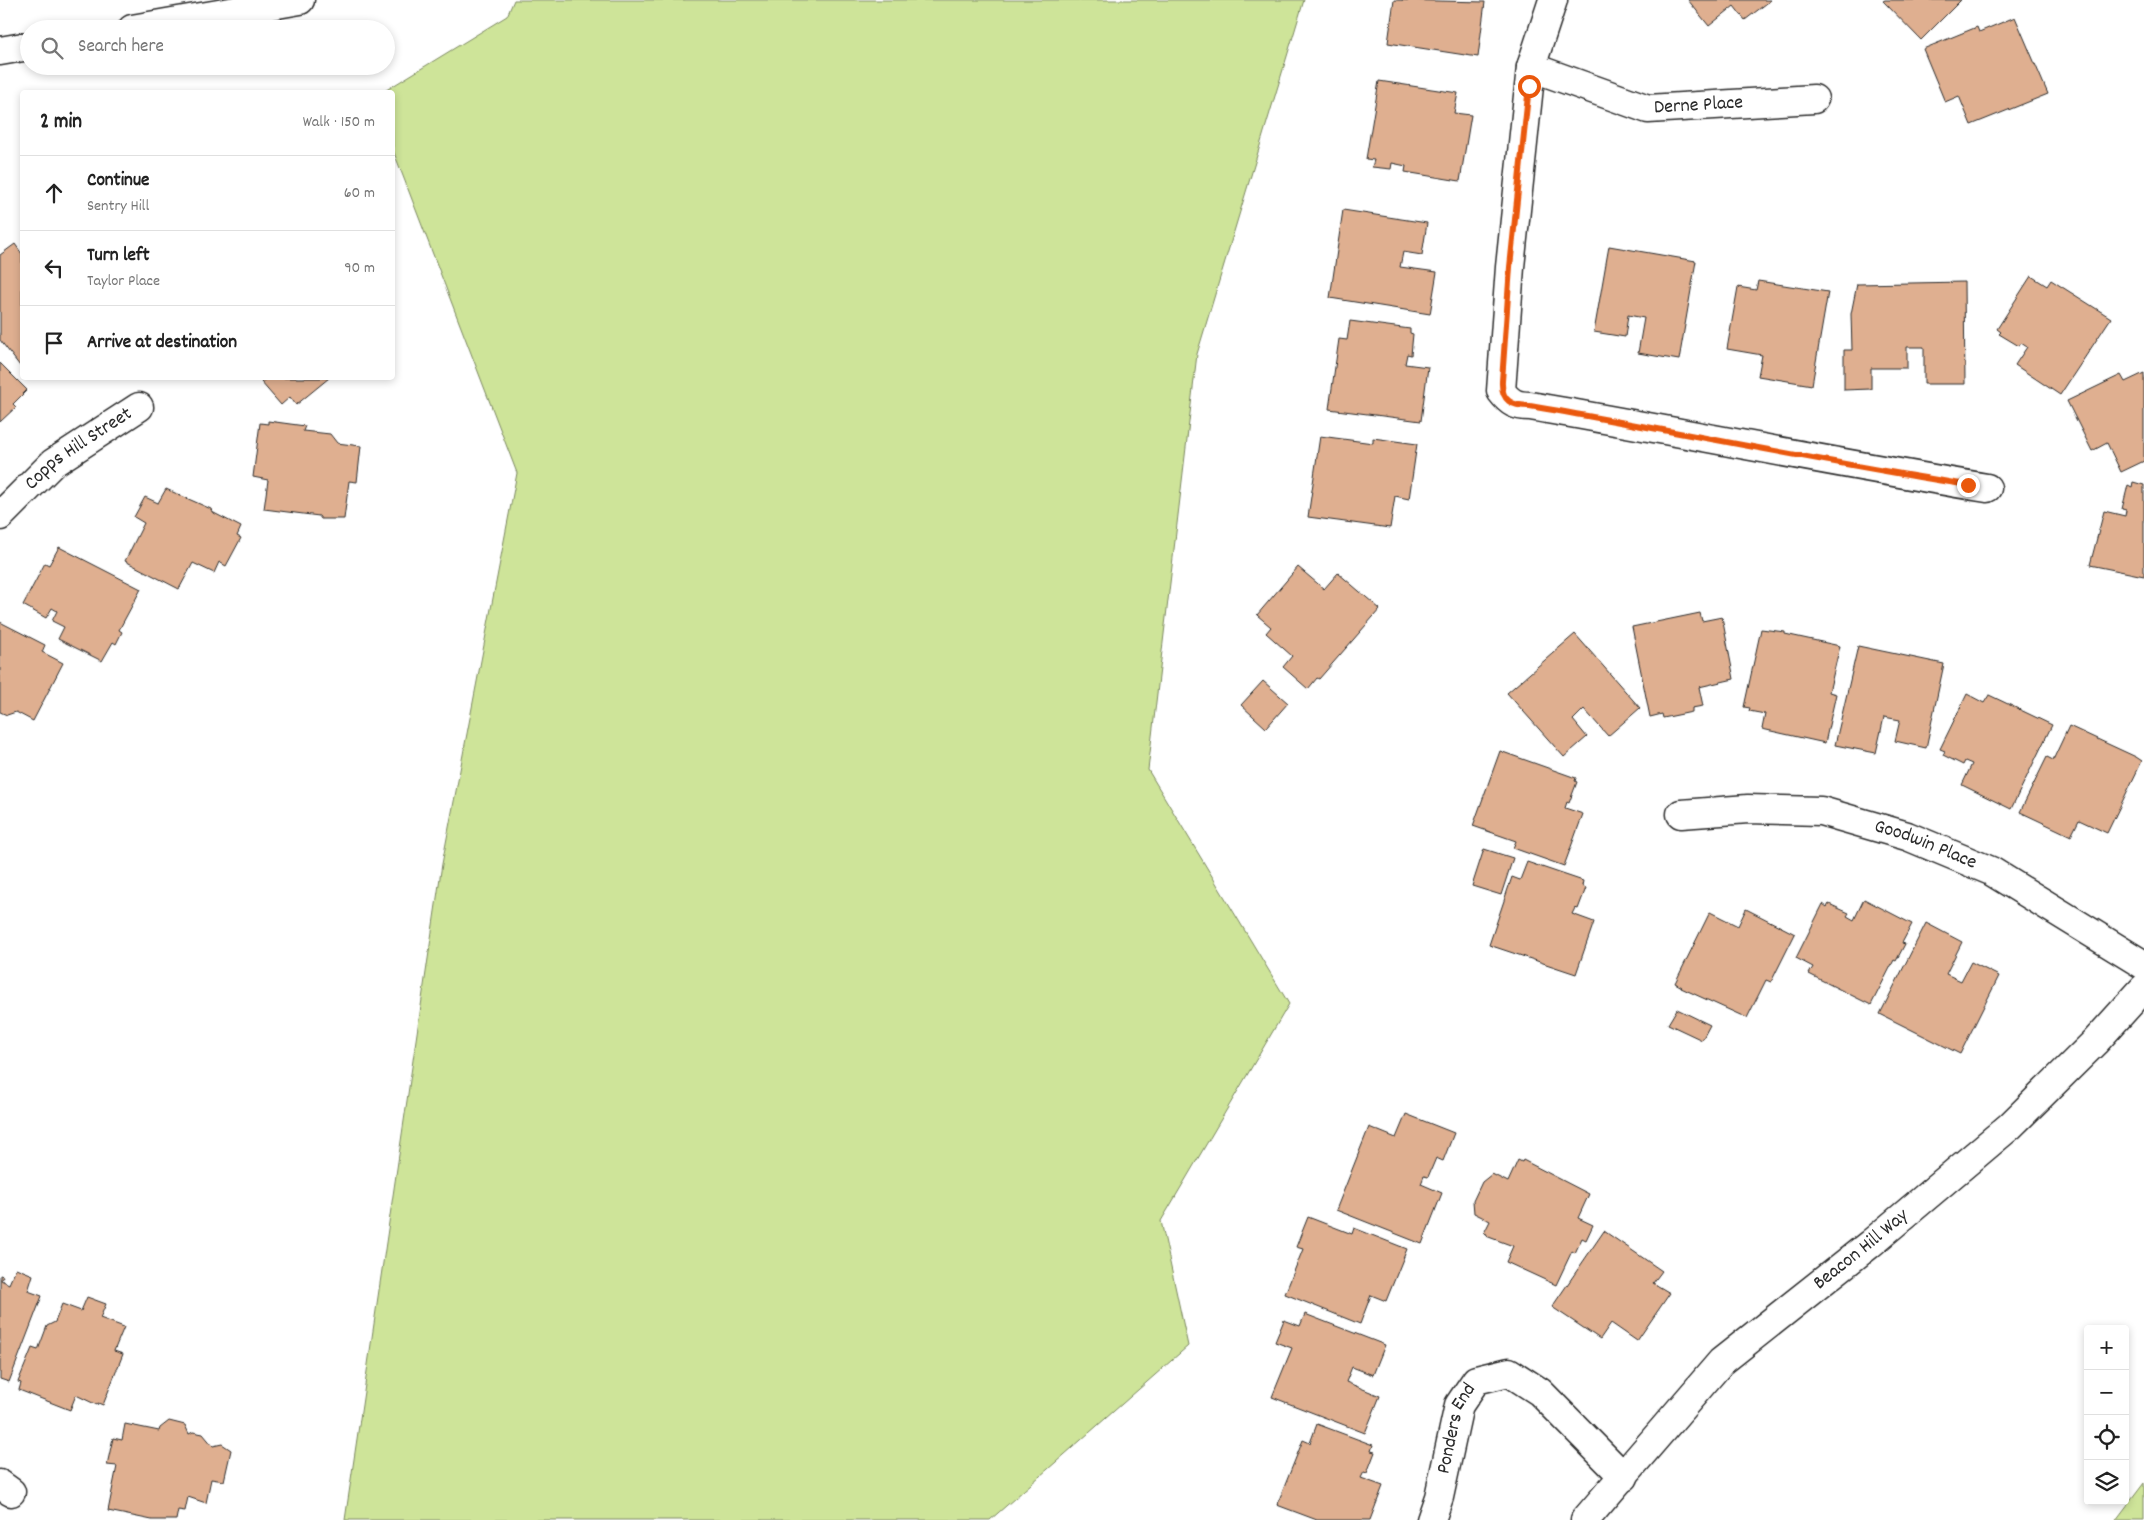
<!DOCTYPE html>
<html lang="en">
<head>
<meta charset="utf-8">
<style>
  body { margin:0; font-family:Dekko,sans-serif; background:#f2f2f2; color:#222 }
  .controls { position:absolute; right:15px; bottom:15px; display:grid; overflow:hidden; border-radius:5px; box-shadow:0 2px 8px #0003 }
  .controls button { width:45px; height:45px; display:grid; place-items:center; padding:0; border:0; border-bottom:1px solid #e0e0e0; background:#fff; color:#222; font:25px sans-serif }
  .stop { position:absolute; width:15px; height:15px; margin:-11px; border:4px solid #ea580c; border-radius:50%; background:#fff }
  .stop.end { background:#ea580c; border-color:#fff; box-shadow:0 1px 5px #0008 }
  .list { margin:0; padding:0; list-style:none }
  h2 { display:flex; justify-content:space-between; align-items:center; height:65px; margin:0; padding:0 20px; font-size:21px }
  h2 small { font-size:16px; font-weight:400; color:#767676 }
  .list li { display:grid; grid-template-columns:32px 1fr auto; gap:15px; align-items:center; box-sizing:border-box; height:75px; padding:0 20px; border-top:1px solid #e0e0e0 }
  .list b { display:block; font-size:19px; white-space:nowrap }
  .list p { margin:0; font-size:16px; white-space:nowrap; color:#767676 }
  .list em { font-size:16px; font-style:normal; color:#767676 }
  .icon { flex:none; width:28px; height:28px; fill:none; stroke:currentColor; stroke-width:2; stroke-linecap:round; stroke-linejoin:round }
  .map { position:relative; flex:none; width:2144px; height:1520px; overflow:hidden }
  .search { position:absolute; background:#fff; box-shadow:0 2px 8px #0003; left:20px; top:20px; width:375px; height:55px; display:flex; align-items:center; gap:12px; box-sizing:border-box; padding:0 18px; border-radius:28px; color:#767676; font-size:19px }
  .panel { position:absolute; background:#fff; box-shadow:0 2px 8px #0003; left:20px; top:90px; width:375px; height:290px; border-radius:5px }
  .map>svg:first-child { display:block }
</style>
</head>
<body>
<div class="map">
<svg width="2144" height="1520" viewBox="0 0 2144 1520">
  <rect width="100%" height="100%" fill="#fff"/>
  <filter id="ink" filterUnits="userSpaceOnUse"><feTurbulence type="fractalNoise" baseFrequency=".02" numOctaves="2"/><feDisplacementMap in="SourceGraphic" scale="10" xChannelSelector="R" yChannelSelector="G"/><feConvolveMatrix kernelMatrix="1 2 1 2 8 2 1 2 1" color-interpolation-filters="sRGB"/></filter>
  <g filter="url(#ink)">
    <path fill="#cee499" stroke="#7c8862" d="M514,0H1304L1197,354L1148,770L1289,1004L1161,1221L1188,1346L990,1520H345L442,864L517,473L393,150L392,92H383L507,16Z
      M2144,1483V1520H2116Z"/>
    <path fill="#dfaf90" stroke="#2b2b2b" d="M1394,0L1485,2L1478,57L1388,43Z
      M1688,0H1771L1745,20L1734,6L1709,26Z
      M1885,0H1961L1921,40L1883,1Z
      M2015,17L2048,94L1971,125L1959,96L1945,102L1923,49L1977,27L1979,32Z
      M1379,81L1458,93L1454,113L1471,115L1460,181L1405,172L1406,166L1392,163L1391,169L1372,167L1374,160L1366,159Z
      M1343,210L1427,223L1422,255L1403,252L1400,267L1437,272L1430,314L1330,298Z
      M15,244L22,254V364L20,366L0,340V255Z
      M1609,246L1696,261L1679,360L1638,353L1644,318L1628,315L1625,337L1594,332Z
      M2031,276L2047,286L2051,280L2111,318L2060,395L2015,365L2027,347L2021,343L2019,346L1999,334L2001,332L1997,329Z
      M1758,281L1828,292L1812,385L1758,376L1762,355L1727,349L1738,287L1756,290Z
      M1964,282L1965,384H1924V347H1907V368H1871V389L1844,390V350H1852L1851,314L1857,284Z
      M1350,321L1410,329V333L1413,334L1411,355L1407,354L1405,364L1428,367L1421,421L1329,409L1339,339L1347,340Z
      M0,363L27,390L13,404L16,407L0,422Z
      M2144,373V461L2121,472L2107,443L2092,451L2067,401L2121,375L2125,382Z
      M268,378H329L296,405L290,397L281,405L261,382Z
      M268,421L305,426L303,431L330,434L337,443L361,446L357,482L349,481L344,519H321L319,516L264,509L268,480L253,477L260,423L268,424Z
      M1320,436L1373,443V438L1417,444L1409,499L1395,496L1390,528L1308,517Z
      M2133,482L2144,485V576L2090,565L2104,511L2125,516L2126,510L2122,509L2128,485L2132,487Z
      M166,489L211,509L212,512L241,527L237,536L241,538L226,566L219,562L214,573L193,563L179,589L125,561L144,523L134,517L145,497L158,503Z
      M59,547L141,589L119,630L122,632L116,644L113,642L102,661L58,639L64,627L52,621L57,611L52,608L46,618L23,605L45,563L49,565Z
      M1298,567L1324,589L1338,573L1380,609L1319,679L1317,678L1308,689L1283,667L1292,656L1266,633L1271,627L1257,615Z
      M1700,613L1702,621L1722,617L1734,679L1699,687L1703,706L1692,708V712L1663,718L1662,714L1650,717L1632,627Z
      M0,622L45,645L42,652L63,663L33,721L16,712L7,715L0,712Z
      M1761,629L1785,632V634L1840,646L1829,692L1836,694L1825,743L1762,729L1765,714L1749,711L1750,708L1744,707Z
      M1575,634L1640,708L1608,736L1584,709L1573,720L1587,737L1564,757L1507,693Z
      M1858,646L1944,664L1926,748L1895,741L1900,720L1884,717L1876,753L1835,745Z
      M1263,681L1288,703L1266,728L1241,705Z
      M1967,694L1984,703L1989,695L2052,725L2011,809L1962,785L1972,764L1965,761L1963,765L1943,755L1945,751L1940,749Z
      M2069,726L2136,757L2142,761L2107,833L2079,820L2071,836L2020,812L2047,757L2053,760Z
      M1500,751L1576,778L1575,781L1577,782L1569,803L1567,802L1565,808L1583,814L1564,866L1513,848L1516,841L1473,826Z
      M1484,849L1513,858L1501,895L1472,886Z
      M1527,862L1583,881L1582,886L1586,888L1578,909L1575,908L1572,914L1594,922L1576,974L1489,945L1512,877L1520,880Z
      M1864,899L1912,924L1902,943L1905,944L1896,961L1894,960L1871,1005L1809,974L1813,967L1796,958L1823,904L1827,907L1829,904L1849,913L1847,916L1854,920Z
      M1746,909L1795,934L1771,982L1766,980L1747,1018L1681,988L1682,987L1675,983L1710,912L1738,926Z
      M1926,923L1962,942L1946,974L1961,981L1971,962L1999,976L1960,1054L1880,1014Z
      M1677,1009L1710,1025L1702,1040L1668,1024Z
      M1406,1114L1454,1133L1443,1161L1436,1158L1428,1177L1424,1176L1421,1184L1442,1193L1422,1244L1336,1210L1369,1127L1396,1138Z
      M1518,1160L1522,1162L1523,1160L1589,1194L1578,1218L1593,1225L1586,1240L1582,1238L1575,1253L1572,1251L1556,1285L1506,1262L1513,1246L1486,1236L1487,1234L1484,1233L1490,1221L1474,1213L1473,1201L1482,1182L1492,1174L1508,1182Z
      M1308,1217L1352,1234L1354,1228L1407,1249L1386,1301L1371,1295L1360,1324L1285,1294L1303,1249L1296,1247Z
      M1604,1231L1662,1271L1653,1283L1670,1293L1637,1341L1611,1323L1600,1339L1552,1307Z
      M16,1268L33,1275L28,1291L42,1296L9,1382L0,1379V1275L3,1276L1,1280L9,1284Z
      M87,1297L106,1304L100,1318L124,1327L114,1351L123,1354L103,1405L98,1403L97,1405L76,1395L70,1410L19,1390L21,1383L18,1382L32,1348L38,1350L47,1326L55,1322L62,1304L81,1311Z
      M1305,1314L1385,1345L1373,1375L1352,1367L1346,1382L1380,1396L1365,1433L1272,1397L1292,1348L1275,1342L1284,1320L1300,1326Z
      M169,1421L185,1425L189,1434L193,1432L203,1434L213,1446L222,1444L231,1450L224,1481L211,1479L206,1503L188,1497L185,1511L178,1510L176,1520H152L108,1511L117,1466L107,1465L113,1438L122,1440L125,1424L159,1431L160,1428Z
      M1317,1424L1373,1445L1371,1451L1375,1452L1367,1473L1364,1472L1361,1478L1383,1486L1370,1520H1317L1277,1505L1303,1440L1310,1443Z"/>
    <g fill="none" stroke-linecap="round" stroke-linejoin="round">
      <defs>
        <g id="street">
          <path d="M1553,0L1531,67L1510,267L1501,391C1510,403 1516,406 1530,406C1683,432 1834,463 1987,488"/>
          <path d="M132,29L300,0"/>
          <path d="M0,51L29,46"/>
          <path id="s1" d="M1531,67L1648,109L1814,99"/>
          <path id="s2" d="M0,516L53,463L139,407"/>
          <path id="s3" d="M1681,814L1748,809L1821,811L1907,836L1991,871L2144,965"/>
          <path d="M0,1484L11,1492"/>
          <path id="s4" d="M1431,1520L1439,1497L1459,1405L1476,1380L1509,1372L1540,1392L1624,1477"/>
        </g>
        <g id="secondary">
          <path id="s5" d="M1585,1520L1721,1362L1870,1244L2010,1126L2095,1042L2144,988"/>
        </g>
      </defs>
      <use href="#street" stroke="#2b2b2b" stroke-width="31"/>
      <use href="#secondary" stroke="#2b2b2b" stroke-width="31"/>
      <use href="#street" stroke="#fff" stroke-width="28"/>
      <use href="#secondary" stroke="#fff" stroke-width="28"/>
    </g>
  </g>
  <g fill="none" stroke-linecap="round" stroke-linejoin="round" filter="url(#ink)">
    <path stroke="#ea580c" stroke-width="6" d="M1529,86L1510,267L1502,381C1501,401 1512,406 1530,406C1677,431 1822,462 1968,485"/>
  </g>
  <g text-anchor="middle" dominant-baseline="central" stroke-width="4" stroke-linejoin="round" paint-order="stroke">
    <g font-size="20" fill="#2b2b2b" stroke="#fff">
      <text stroke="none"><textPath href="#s1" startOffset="175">Derne Place</textPath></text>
      <text stroke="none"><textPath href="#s2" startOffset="104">Copps Hill Street</textPath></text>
      <text stroke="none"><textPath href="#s3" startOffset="250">Goodwin Place</textPath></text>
      <text stroke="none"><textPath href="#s5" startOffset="388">Beacon Hill Way</textPath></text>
      <text stroke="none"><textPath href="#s4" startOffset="95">Ponders End</textPath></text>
    </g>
  </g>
</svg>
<div class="controls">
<button>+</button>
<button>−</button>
<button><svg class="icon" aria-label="locate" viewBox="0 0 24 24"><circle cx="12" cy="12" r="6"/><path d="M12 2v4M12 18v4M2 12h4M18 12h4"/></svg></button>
<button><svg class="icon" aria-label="layers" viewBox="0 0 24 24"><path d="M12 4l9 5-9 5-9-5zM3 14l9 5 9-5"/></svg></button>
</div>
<div class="stop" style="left:1529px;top:86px"></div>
<div class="stop end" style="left:1968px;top:485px"></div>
<div class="search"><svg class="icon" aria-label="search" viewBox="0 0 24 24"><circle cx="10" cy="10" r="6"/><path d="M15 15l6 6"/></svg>Search here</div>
<section class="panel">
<h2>2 min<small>Walk · 150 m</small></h2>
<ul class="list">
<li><svg class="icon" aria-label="ahead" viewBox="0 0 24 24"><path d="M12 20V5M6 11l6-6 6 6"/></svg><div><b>Continue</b><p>Sentry Hill</p></div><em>60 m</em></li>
<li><svg class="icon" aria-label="left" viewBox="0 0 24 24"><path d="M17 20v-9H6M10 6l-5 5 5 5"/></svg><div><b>Turn left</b><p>Taylor Place</p></div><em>90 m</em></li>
<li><svg class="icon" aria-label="arrive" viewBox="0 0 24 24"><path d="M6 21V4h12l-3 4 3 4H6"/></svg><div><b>Arrive at destination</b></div></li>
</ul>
</section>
</div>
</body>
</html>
